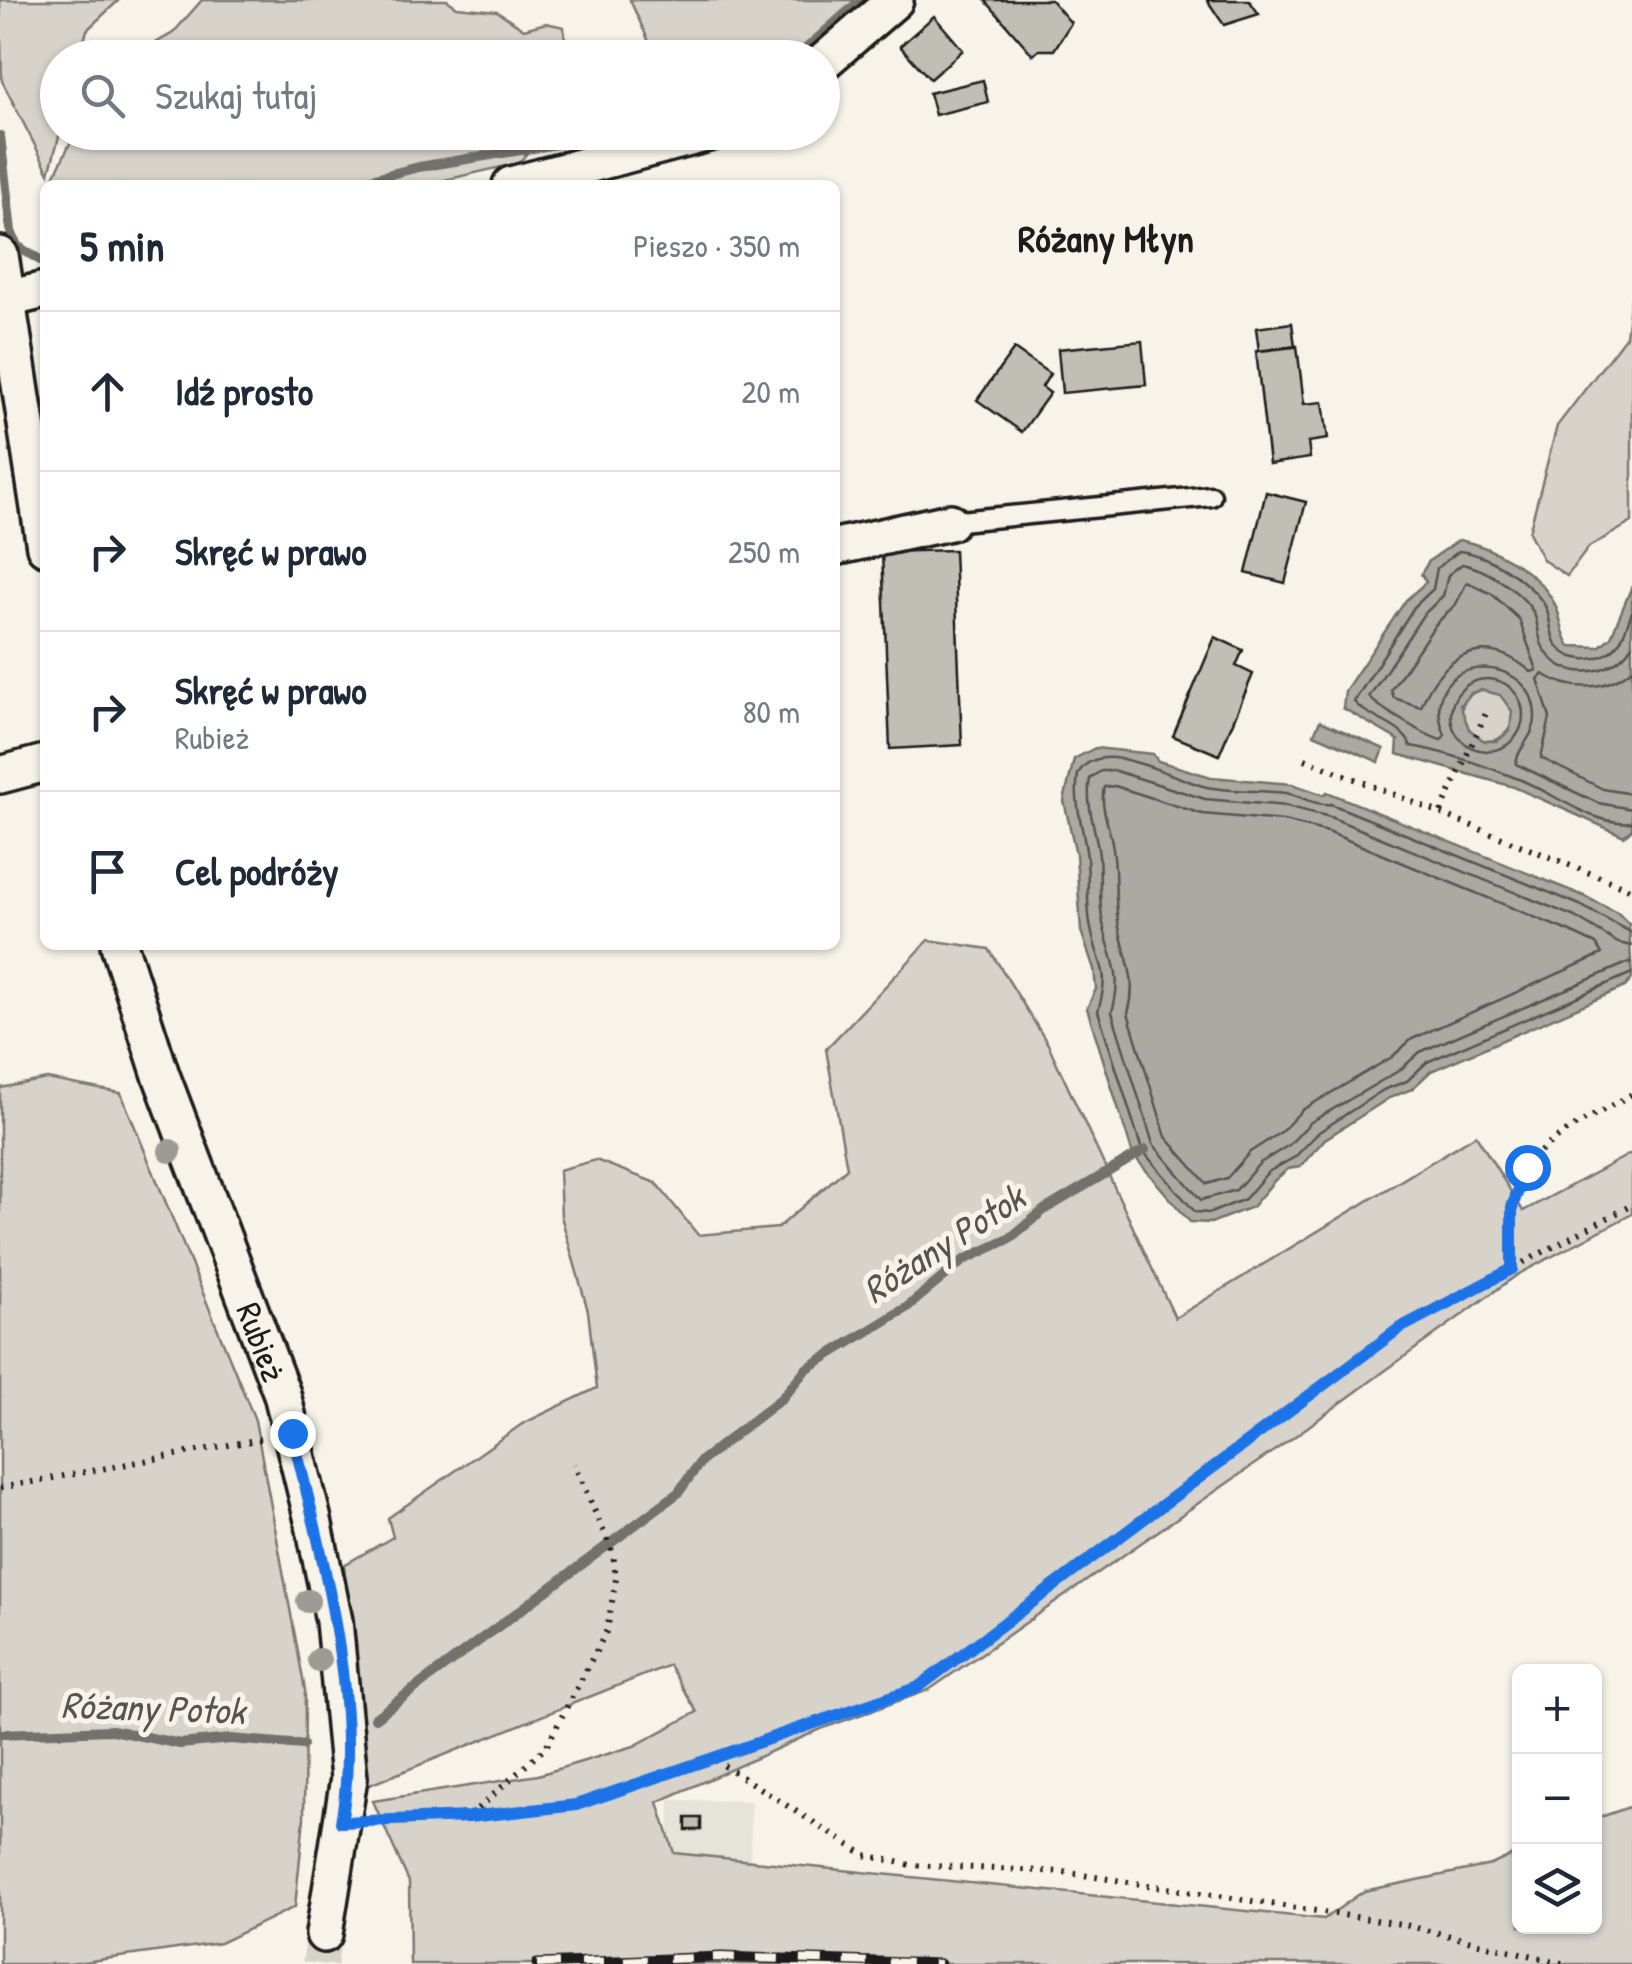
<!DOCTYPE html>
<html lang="pl">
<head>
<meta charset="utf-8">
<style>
  body { margin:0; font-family:"Patrick Hand",sans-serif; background:#f2f2f3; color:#1f2937 }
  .controls { position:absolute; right:30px; bottom:30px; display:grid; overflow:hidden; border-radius:15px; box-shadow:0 2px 8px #0004 }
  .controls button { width:90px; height:90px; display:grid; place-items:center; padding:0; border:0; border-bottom:2px solid #e0e1e3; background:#fff; color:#1f2937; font:50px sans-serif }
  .stop { position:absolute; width:30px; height:30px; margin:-22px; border:8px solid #1a73e8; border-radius:50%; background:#fff }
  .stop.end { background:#1a73e8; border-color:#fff; box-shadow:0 2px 10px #0008 }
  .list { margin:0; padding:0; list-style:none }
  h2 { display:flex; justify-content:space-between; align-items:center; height:130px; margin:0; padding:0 40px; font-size:42px }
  h2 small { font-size:32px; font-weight:400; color:#747a83 }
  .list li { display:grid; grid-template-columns:65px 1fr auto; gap:30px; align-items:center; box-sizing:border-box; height:160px; padding:0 40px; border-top:2px solid #e0e1e3 }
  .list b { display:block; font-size:38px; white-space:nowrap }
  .list p { margin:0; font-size:32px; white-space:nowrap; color:#747a83 }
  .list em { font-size:32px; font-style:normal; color:#747a83 }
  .icon { flex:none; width:55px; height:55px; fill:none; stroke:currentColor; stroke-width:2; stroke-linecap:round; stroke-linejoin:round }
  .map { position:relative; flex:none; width:1632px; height:1964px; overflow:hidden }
  .search { position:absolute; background:#fff; box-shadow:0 2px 8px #0004; left:40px; top:40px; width:800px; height:110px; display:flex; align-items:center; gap:25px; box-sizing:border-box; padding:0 35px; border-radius:55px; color:#747a83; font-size:38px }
  .panel { position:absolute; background:#fff; box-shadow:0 2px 8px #0004; left:40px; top:180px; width:800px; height:770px; border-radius:15px }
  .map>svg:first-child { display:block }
</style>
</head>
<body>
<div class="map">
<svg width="1632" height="1964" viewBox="0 0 1632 1964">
  <rect width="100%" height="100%" fill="#f7f3e8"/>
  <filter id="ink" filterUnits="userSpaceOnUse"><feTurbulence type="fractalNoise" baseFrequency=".01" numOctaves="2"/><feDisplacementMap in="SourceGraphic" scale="20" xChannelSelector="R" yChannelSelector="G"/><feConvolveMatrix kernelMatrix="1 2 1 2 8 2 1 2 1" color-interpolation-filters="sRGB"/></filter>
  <g filter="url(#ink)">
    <path fill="#e6e3d9" d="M670,1800L751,1801L750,1867L668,1866Z"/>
    <path fill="#d7d3cb" stroke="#7a7874" stroke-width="2.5" d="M0,0H119L87,30L80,57L58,58L60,133L49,173L2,81Z
      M202,0H447L457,7L497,11L524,29L546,23L564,27L566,57H131L173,33Z
      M630,0H855L790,58L656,57Z
      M75,133V132L543,133L519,163L423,185H50Z
      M1632,290V522L1589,547L1567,576L1543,560L1529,532L1557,426L1626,336Z
      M1461 715a26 26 0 1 1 52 0a26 26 0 1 1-52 0Z
      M929,940L989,949L1048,1044L1175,1318L1476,1135L1523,1211L1632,1153V1214L1517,1275L1291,1439L929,1690L821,1729L658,1802L674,1853L1324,1919L1364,1891L1491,1865L1519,1852L1520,1926H1594L1595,1819L1632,1806V1964H410L409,1882L373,1801L538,1775L634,1746L697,1712L669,1665L367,1786L344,1565L393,1537L388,1518L522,1424L597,1388L588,1311L561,1216L559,1170L596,1160L656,1183L698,1235L778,1228L847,1168L826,1049Z
      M47,1079L121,1093L255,1420L305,1690L304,1818L295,1907L220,1943L69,1964H0V1088Z"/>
    <path fill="#aca9a2" stroke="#72716c" stroke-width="2.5" fill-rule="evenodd" d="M1459,540C1491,546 1537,571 1553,601C1562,615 1560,632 1570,646L1599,647L1611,637L1632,586V829L1624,836L1514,787L1397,754L1398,740L1343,708L1345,691L1406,600L1426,582L1421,574L1429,561ZM1481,690L1500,695L1512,711L1510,731L1497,741H1484L1469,729L1460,705L1471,693Z
      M1320,721L1384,749L1379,762L1314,734Z
      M1095,748L1153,754L1158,761L1211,777L1292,784L1324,795L1327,792L1584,896L1619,914L1629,924L1632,979L1625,987L1431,1071L1412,1089L1389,1098L1325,1139L1300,1167L1288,1169L1275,1180L1252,1207L1211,1223L1190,1222L1133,1155L1087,1008L1096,989L1094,969L1081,931L1076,854L1064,801L1074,759Z"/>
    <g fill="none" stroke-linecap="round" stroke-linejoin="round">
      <path stroke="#565452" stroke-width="2.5" d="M1467,582L1492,594L1519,619L1537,670L1531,672C1484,631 1440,656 1421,707L1394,698L1391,690L1435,625L1456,604Z
        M1632,612C1628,621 1625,633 1620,641C1606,664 1568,666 1555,642C1549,630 1551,615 1544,604C1528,580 1488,554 1459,551L1437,568L1433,589L1414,607L1354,702C1370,720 1401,723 1411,746C1446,752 1483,765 1516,778C1552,791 1593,827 1632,822
        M1632,645C1613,677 1562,683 1543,647C1537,636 1539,620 1532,610C1519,590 1485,568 1462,564L1448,575L1443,596L1423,615L1369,697C1379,708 1428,737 1441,740L1445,735C1412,653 1533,647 1535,716C1536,736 1516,749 1516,764L1598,803L1632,809
        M1632,669C1606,691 1572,692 1543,674L1538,679L1550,718L1541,758L1603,789L1632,794
        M1451 715a36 36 0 1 1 72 0a36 36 0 1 1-72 0Z
        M1115,786L1202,814L1284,821L1328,832L1568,931L1596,944L1602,954L1412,1039L1392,1057L1302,1110L1281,1132L1250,1152L1227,1178L1207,1184L1166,1137L1128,1013C1139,977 1123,955 1118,921C1114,897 1117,873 1113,849C1111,829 1099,807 1104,787Z
        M1632,933L1580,905L1331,804C1315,806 1301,796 1286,793C1260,790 1233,792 1207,787C1175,780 1100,734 1078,774C1073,805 1084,828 1087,858C1089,881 1086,906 1091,929C1099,969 1111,967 1098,1011L1142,1150L1195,1212L1210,1213L1245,1199L1268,1172L1295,1157L1319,1132L1383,1090L1407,1081L1427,1062L1632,973
        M1632,946L1618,943L1575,917L1330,817L1287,806L1205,799L1116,771H1101L1090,778C1085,806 1096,828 1099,856C1101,879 1098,905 1104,928C1112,964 1123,973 1112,1012L1153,1144L1201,1200L1236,1190L1260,1163L1289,1145L1311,1122L1400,1070L1420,1052L1632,961"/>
      <path stroke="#72716c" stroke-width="10" d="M797,58L864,0
        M0,136L11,231L17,246L45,263
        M347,185L419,167L629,132
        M375,1718L678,1493L701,1461L782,1398L806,1369L906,1308L964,1260L1009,1239L1044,1210L1145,1150
        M0,1734L112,1730L180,1744L231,1739L303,1745"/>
    </g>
    <path fill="#c0beb5" stroke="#1c1c1c" stroke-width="2.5" d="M985,0H1051L1071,23L1054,50H1039L1033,55Z
      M1207,0H1249L1259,14L1224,25Z
      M934,16L963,50L930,79L900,46Z
      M983,80L988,102L935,115L929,93Z
      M1292,323L1295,347L1259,351L1256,328Z
      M1142,341L1146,385L1062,393L1058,349Z
      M1297,346L1304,404L1323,402L1328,439L1308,442L1310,458L1269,464L1256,351Z
      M1014,349L1050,374L1042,387L1050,393L1022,432L977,400Z
      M1266,492L1306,502L1285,583L1246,573Z
      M954,550L962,745L890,749L882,552Z
      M1215,637L1243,650L1236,666L1253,674L1219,755L1173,736Z
      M686,1818H701V1830H686Z"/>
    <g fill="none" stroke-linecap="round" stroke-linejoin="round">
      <path stroke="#d6d3c9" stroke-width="35" stroke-dasharray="35 18" stroke-linecap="butt" d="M320,1964L324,1934"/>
      <defs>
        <path id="lane" d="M950,522L1211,496"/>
        <g id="street">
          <path d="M822,63L895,0"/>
          <path d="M511,185L712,132"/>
          <path d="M0,255L45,547"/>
          <path d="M7,299L45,290"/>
          <path d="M835,547L950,522"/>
          <path d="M0,775L45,763"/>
          <path id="s1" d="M119,945L161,1075L282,1394L313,1520L334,1621L349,1778L324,1934"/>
        </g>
      </defs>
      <use href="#lane" stroke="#1c1c1c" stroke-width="25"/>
      <use href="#street" stroke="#1c1c1c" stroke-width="42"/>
      <path stroke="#1c1c1c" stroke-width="6" stroke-dasharray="2.5 8" stroke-linecap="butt" d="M1305,759L1632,890
        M1441,812L1486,713
        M1511,1269C1512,1242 1507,1209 1517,1184C1535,1140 1594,1117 1632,1094
        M0,1488L261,1439
        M715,1760L865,1855L911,1865L1063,1872L1401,1924L1566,1964
        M470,1816L546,1747L607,1630L616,1579L613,1553L574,1464
        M377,1822L576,1805L917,1688L1400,1328L1632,1205"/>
      <use href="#lane" stroke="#f7f3e8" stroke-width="18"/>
      <use href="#street" stroke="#f7f3e8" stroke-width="35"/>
      <defs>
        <path id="rail" d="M537,1964L721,1957L940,1964"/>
      </defs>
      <use href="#rail" stroke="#1c1c1c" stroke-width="11"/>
      <use href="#rail" stroke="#f7f3e8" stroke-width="8" stroke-dasharray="22" stroke-linecap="butt"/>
    </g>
    <g fill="#9d9b95">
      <circle cx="170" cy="1151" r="12"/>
      <circle cx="308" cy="1601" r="12"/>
      <circle cx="319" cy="1660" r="12"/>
    </g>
  </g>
  <g fill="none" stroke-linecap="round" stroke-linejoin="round" filter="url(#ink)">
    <path stroke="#1a73e8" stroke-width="12" d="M292,1433C321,1549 363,1705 341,1822L469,1817L576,1805L917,1688L1400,1328L1512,1269V1207L1527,1167"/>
  </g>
  <g text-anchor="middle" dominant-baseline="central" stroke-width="10" stroke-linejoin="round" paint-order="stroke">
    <g font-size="35" fill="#1c1c1c" stroke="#f7f3e8">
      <text stroke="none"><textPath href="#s1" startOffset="422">Rubież</textPath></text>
    </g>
    <g font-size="38" font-weight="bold" fill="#1c1c1c" stroke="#f7f3e8">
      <text x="1106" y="238">Różany Młyn</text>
    </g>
    <g font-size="38" font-style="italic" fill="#565452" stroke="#f7f3e8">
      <text transform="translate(943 1243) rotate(-33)">Różany Potok</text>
      <text transform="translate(153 1707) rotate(2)">Różany Potok</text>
    </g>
  </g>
</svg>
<div class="controls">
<button>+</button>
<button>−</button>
<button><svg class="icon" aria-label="layers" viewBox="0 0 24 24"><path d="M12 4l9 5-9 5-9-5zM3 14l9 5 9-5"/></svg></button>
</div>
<div class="stop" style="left:1527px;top:1167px"></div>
<div class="stop end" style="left:292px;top:1433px"></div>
<div class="search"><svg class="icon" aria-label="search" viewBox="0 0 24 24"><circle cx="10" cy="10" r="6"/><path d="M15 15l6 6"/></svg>Szukaj tutaj</div>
<section class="panel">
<h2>5 min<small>Pieszo · 350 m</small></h2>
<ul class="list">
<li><svg class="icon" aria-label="ahead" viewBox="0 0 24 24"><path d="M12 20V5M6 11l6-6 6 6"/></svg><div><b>Idź prosto</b></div><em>20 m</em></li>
<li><svg class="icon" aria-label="right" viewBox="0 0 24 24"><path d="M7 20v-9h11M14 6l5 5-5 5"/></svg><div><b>Skręć w prawo</b></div><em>250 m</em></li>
<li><svg class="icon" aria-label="right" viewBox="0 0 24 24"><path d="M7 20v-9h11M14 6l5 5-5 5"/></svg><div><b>Skręć w prawo</b><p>Rubież</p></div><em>80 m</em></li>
<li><svg class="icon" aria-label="arrive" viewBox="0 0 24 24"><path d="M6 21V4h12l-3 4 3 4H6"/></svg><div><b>Cel podróży</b></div></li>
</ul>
</section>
</div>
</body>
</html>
